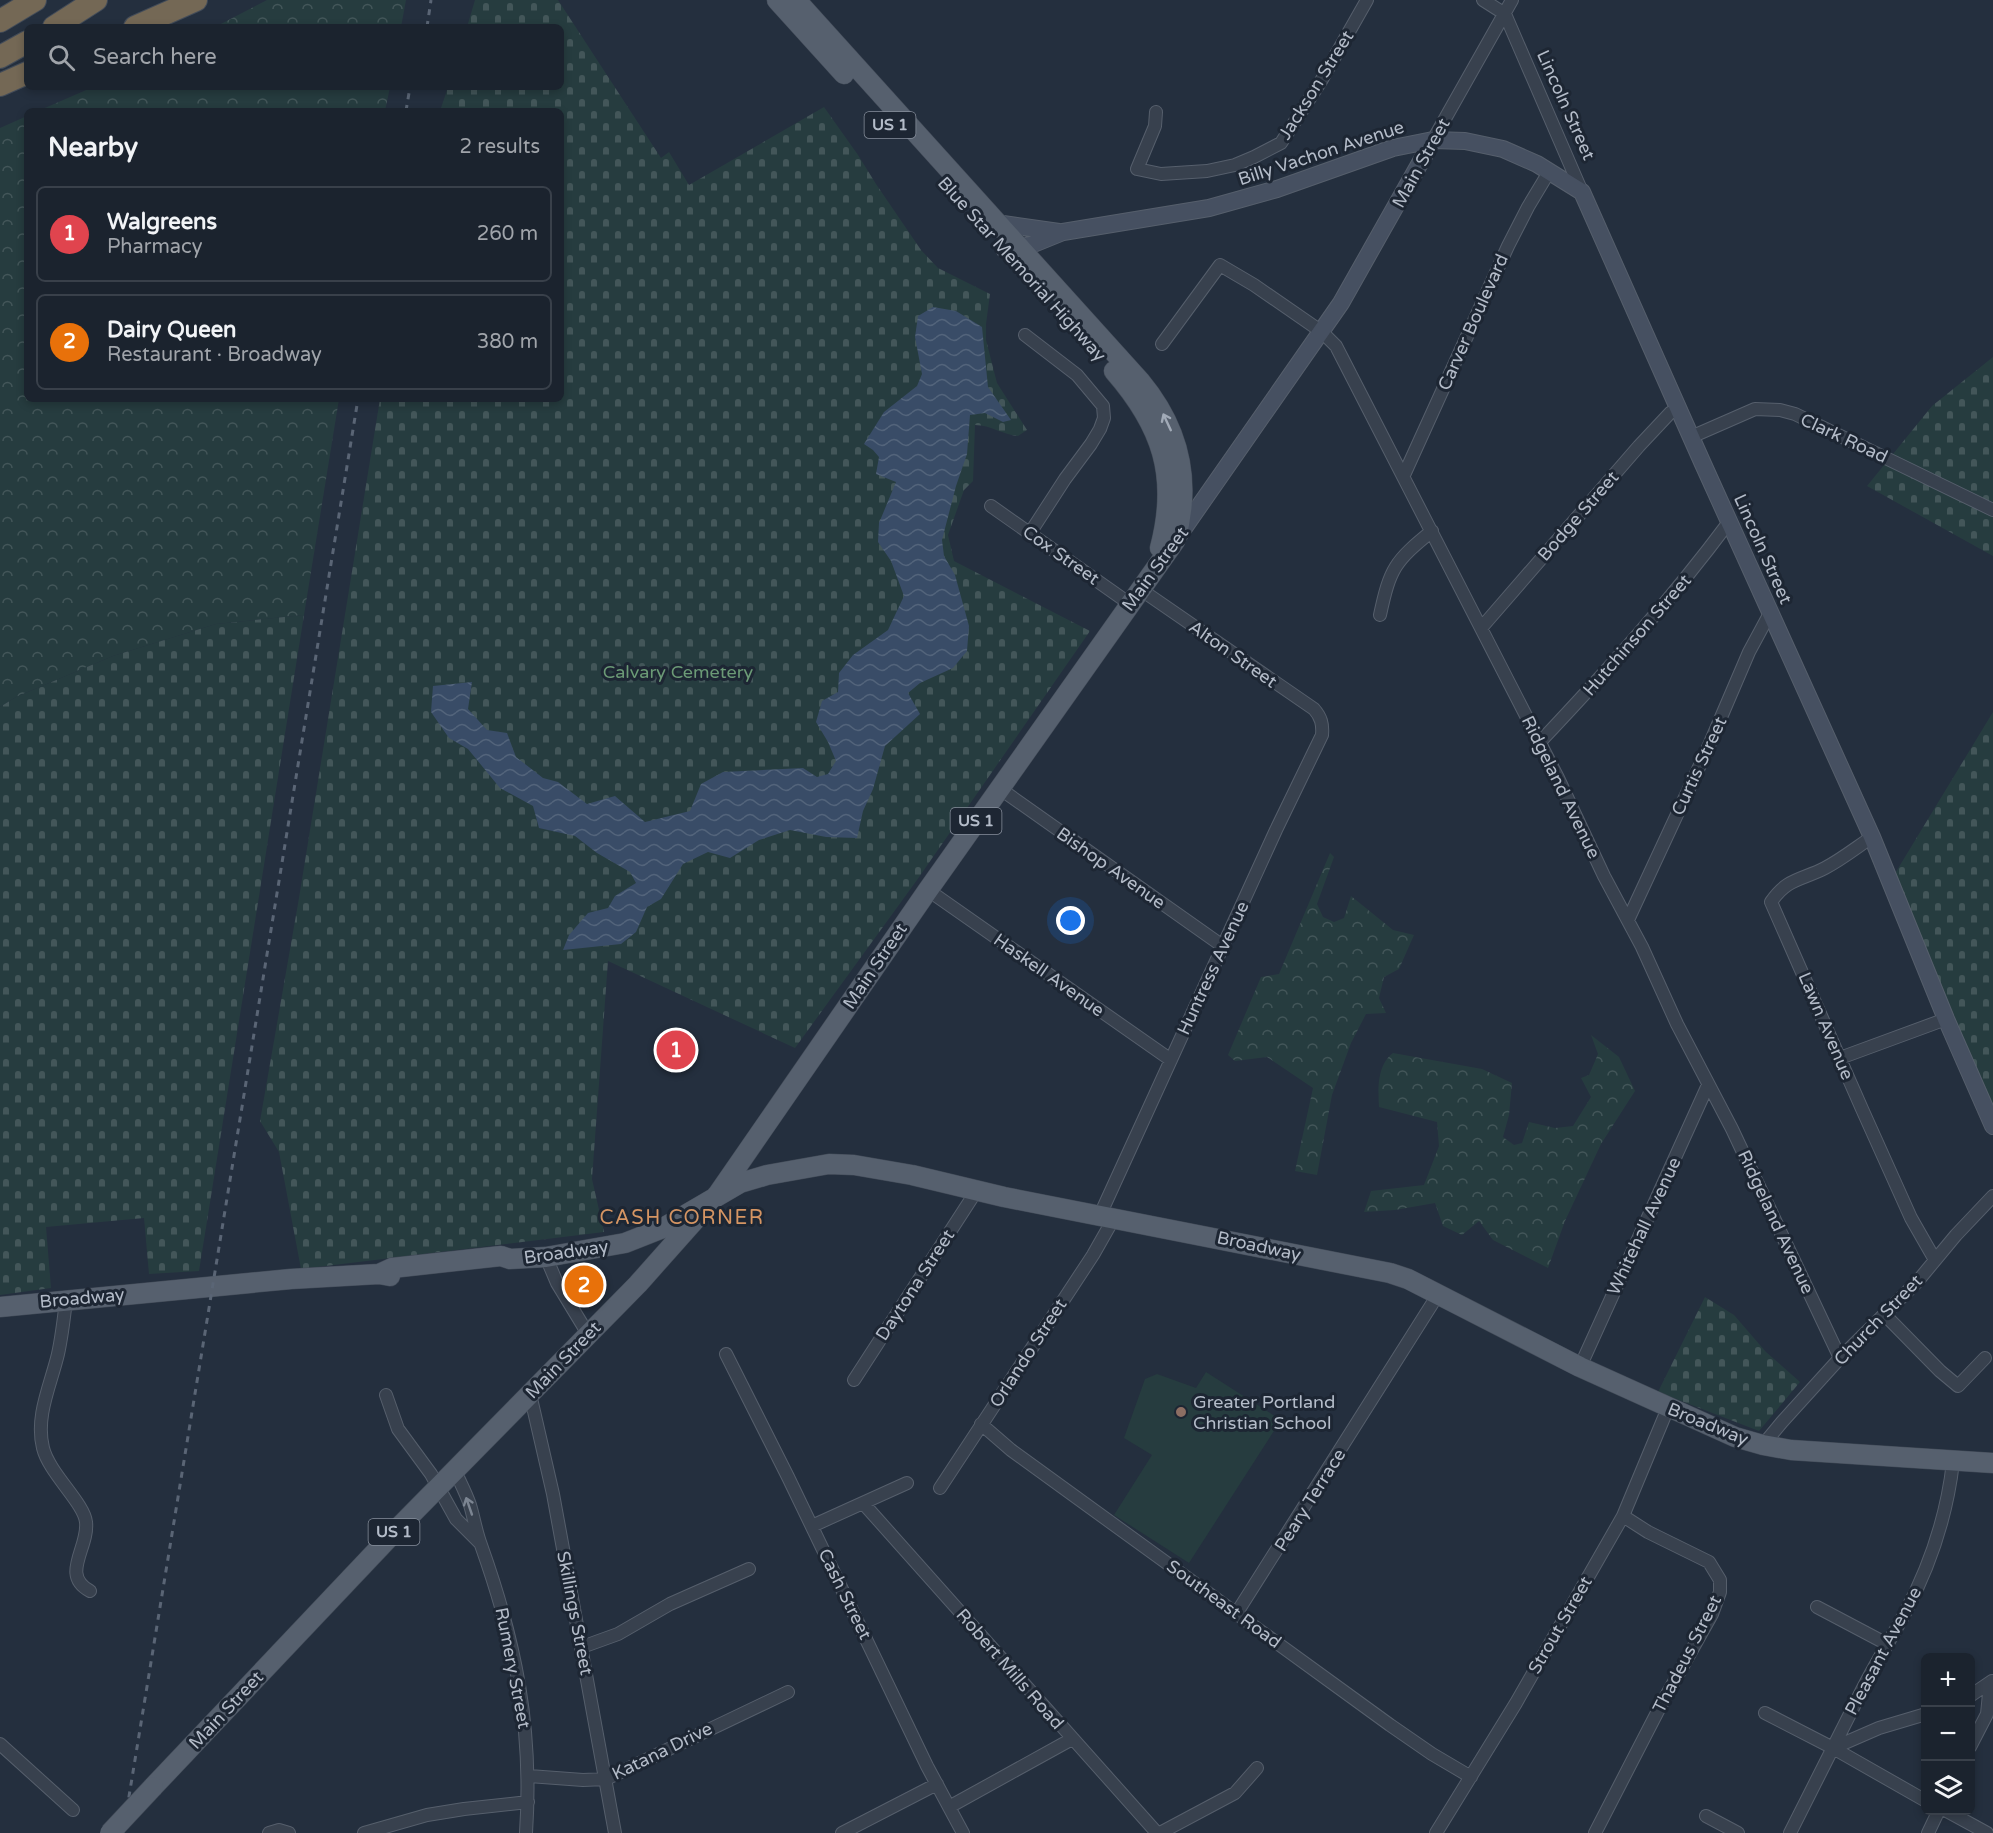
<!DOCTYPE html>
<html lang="en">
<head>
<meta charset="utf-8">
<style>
  body { margin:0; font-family:"Varela Round",sans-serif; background:#242b36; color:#f1f3f6 }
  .controls { position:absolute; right:18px; bottom:18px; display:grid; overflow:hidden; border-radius:9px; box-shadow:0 3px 9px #0003 }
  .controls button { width:54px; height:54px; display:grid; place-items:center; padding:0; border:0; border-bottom:2px solid #39404a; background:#1b232e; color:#f1f3f6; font:30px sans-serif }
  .you { position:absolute; left:1071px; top:921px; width:21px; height:21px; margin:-15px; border:4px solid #fff; border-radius:50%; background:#1a73e8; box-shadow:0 0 0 9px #1a73e833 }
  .badge { display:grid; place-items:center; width:39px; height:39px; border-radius:50%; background:#8ab4f8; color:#fff; font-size:20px; font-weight:700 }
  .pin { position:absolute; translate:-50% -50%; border:3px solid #fff; box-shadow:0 2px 6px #0006 }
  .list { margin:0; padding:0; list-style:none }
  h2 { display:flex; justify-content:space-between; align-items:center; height:78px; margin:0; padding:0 24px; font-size:26px }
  h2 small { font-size:20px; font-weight:400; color:#a0a4aa }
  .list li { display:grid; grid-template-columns:39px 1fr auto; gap:18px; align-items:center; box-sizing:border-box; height:96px; margin:0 12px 12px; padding:0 12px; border:2px solid #39404a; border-radius:9px }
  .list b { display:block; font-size:22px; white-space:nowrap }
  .list p { margin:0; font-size:20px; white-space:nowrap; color:#a0a4aa }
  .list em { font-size:20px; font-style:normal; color:#a0a4aa }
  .icon { flex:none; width:33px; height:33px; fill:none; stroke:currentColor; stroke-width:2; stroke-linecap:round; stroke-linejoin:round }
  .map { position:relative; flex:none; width:1993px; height:1833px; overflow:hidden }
  .search { position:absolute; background:#1b232e; box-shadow:0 3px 9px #0003; left:24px; top:24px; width:540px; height:66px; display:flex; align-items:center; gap:15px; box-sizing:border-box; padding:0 21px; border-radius:9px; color:#a0a4aa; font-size:22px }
  .panel { position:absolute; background:#1b232e; box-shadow:0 3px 9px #0003; left:24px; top:108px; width:540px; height:294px; border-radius:9px }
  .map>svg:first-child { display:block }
</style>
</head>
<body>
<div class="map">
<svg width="1993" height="1833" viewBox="0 0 1993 1833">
  <defs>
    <pattern id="forest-crowns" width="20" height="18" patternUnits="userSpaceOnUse" patternTransform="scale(1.5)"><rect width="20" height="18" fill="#263c3f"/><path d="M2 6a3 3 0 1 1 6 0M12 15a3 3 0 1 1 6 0" fill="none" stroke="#435659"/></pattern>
    <pattern id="cemetery-stones" width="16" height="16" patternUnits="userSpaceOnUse" patternTransform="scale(1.5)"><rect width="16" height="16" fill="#263c3f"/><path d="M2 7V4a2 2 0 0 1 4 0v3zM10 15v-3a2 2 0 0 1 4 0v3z" fill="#435659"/></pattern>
    <pattern id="water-waves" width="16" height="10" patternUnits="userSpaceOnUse" patternTransform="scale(1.5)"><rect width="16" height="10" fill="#394c67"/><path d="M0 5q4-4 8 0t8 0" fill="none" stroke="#53647b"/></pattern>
  </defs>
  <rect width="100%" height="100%" fill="#242f3e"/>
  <path fill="url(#forest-crowns)" d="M267,0H406L401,27H215Z
    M93,87H390L385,111H38Z
    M27,116V399H339L304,615L216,624L113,656L16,697L0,707V128Z
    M1330,853L1334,857L1317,904L1323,917L1334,922L1344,918L1351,896L1393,930L1414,935L1399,969L1384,977L1379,998L1386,1013L1366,1014L1351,1043L1332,1095L1317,1175L1295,1171L1313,1088L1267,1057L1235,1061L1228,1055L1261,977L1279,974Z
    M1591,1035L1619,1057L1635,1091L1601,1144L1565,1221L1548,1268L1493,1240L1479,1221L1462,1235L1443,1226L1435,1203L1395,1210L1364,1212L1371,1191L1424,1185L1439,1146L1437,1122L1379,1107C1378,1089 1377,1065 1393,1053L1482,1069L1512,1083L1509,1115L1503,1137L1514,1145L1522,1143L1529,1122L1555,1128L1573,1126L1591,1097L1581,1078L1589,1075L1598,1054Z"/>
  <path fill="url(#cemetery-stones)" d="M475,0H558L661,158L669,152L689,185L824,107L858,155L876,184L921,250L938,268L990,294L986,324V340L997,383L1027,430L1018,436C1003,435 991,425 975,425L973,481L964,490L948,535L954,561L1090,631L917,880L795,1048L608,961L592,1179L604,1232L301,1269L279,1152L260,1121L299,898L380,399H561V111H440L448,87H561V27H467Z
    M1993,357V556L1867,486L1932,406Z
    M304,615L199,1271L149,1274L144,1218L46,1227L51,1288L0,1295V707L16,697L113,656L216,624Z
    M1993,712V1126L1891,880Z
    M1705,1297L1734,1315L1766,1352L1800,1382L1759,1431L1658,1392Z"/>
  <path fill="#263c3f" d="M1206,1372L1281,1420L1189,1563L1114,1515L1152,1455L1124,1438L1145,1379L1157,1374L1196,1388Z"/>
  <path fill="url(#water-waves)" d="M933,307L956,311L982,327L988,387L1011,420L1003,422L985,413L970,415L967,454L956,486L942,540L944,556L955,575L969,626L967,651L953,668L920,683L908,693L920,714L885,746L873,789L863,811L857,838L826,837L790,830L759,840L730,858L708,852L683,864L661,899L647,907L636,932L621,944L563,950L569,935L588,913L608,908L615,896L636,883L630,872L597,853L575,836L539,828L533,806L500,788L468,749L449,738L431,712L433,686L472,682L468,709L487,730L507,733L516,757L543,778L558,782L587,804L615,796L645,822L690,811L701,784L723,772L803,768L817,777L828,774L836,761L828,742L816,722L822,701L838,692L839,673L853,655L888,630L904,596L891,561L878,542L879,523L896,482L876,474L879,457L873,450L864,444L884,412L917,386L922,374L915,337L918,316Z"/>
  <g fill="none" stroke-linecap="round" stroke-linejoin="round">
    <defs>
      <path id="street" d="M1483,0L1505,14L1582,192
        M1156,112L1155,126L1137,169L1161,174L1207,171L1235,165L1254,157L1281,143L1321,81L1367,0
        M1433,140L1512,0
        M1025,335L1077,375L1103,406L1104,418L1100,429L1091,444L1065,479L1030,533
        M1162,344L1220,265L1254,285L1322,332L1336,346L1558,778L1604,876L1642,947L1677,1024L1732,1129L1840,1358
        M1691,437L1755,409L1780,410L1795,414L1993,510
        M1404,475L1508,246L1528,207L1549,172
        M991,506L1130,604
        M1380,615C1390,568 1395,561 1432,531
        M1482,627L1639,446L1670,413L1679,409
        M1539,743C1606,672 1671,600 1729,522
        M999,788L1224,947
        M1872,837C1857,847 1842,859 1825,868C1802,880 1787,878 1771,902L1862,1109L1911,1218L1935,1260
        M928,890L1171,1060
        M1628,920L1707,750L1749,652L1770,613
        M1840,1058L1946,1019
        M1100,1215L1276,830L1322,735C1323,724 1321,717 1314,709L1140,589
        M546,1257L557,1283L588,1334
        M66,1300C64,1318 62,1336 58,1354C51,1384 35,1416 43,1448C49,1473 84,1503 86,1522C89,1548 60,1575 90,1591
        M1884,1314L1940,1371L1958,1386L1985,1358
        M726,1354L788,1477L927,1766L963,1833
        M1580,1367L1708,1085
        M854,1380L977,1190
        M530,1394L553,1494L615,1833
        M386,1395L398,1429L431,1474L456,1519L479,1542
        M981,1424L1011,1450L1390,1725L1432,1754L1471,1777
        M1763,1445L1782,1422L1840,1358L1917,1282L1956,1235L1993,1196
        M455,1471C460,1482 466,1493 470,1505C474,1518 476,1532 481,1545C516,1643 533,1729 526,1833
        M940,1488L1093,1255L1114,1218
        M863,1503L1157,1833
        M812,1526L907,1483
        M1817,1607L1887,1644
        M1236,1614L1439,1293
        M582,1647L618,1634L670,1604L749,1569
        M1970,1696L1992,1681
        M1765,1713L1833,1748L1926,1801
        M0,1744L73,1810
        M1970,1747L1987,1714L1990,1683
        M1833,1748L1879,1728L1926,1714
        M529,1776L583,1780L606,1779L788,1692
        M949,1807L1072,1739
        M1945,1810L1987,1833
        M1706,1816L1738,1833
        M269,1833L279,1830L289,1833
        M364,1833L427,1815L464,1809L528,1802
        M842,1833L937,1784
        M1160,1833L1235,1793L1257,1768
        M1436,1833L1516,1703L1623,1516L1668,1408
        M1595,1833L1661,1705L1712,1614L1720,1592V1580L1709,1562L1648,1532L1623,1516
        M1790,1833C1814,1785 1838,1737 1862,1690C1875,1664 1891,1639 1905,1613C1930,1566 1947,1515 1953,1462
        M1928,1833L1939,1810"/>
      <path id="secondary" d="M996,223L1059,232
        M1004,249L1031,245L1063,232L1209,208L1277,189L1393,148L1433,140L1465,141L1503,149L1537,164L1582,192L1703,464L1872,837L1946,1019L1993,1126
        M1177,538L1341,303L1433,140"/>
      <path id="primary" d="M777,0L844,74
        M1114,371C1162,426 1179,476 1160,548
        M379,1274L392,1268L501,1256L510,1259L546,1257L625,1243L663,1228L740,1183L767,1175L829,1164L854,1165L912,1175L1004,1197L1390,1273L1408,1279L1580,1367L1735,1437L1763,1445L1791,1450L1993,1463
        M0,1307L291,1279L379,1274L390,1276
        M153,1787L401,1525L638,1284L718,1194L928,890L1175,541C1192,481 1179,428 1140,381L796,0"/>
      <path id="highway" d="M0,21L35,0
        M54,27L96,0
        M135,27L196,0
        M0,57L27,42
        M0,85L27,73"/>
    </defs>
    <use href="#street" stroke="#565f6c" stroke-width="14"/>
    <use href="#secondary" stroke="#565f6c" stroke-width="18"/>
    <use href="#primary" stroke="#414a57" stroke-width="21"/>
    <use href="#highway" stroke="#434c59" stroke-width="24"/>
    <use href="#street" stroke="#38414e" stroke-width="12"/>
    <use href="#secondary" stroke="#465061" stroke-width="16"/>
    <use href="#primary" stroke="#56606e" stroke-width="20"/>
    <use href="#highway" stroke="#746855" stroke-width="22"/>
    <path stroke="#5a6575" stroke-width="3" stroke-dasharray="6 6" stroke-linecap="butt" d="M427,27L431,0
      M406,111L410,87
      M123,1833L358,399"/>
    <defs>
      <path id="primary-bridge" d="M110,1833L153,1787"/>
    </defs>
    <use href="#primary-bridge" stroke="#414a57" stroke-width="21" stroke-linecap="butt"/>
    <use href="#primary-bridge" stroke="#56606e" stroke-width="20"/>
  </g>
  <defs><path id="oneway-shaft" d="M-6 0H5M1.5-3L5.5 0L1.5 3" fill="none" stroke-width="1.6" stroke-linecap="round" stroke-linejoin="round" transform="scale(1.5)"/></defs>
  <use stroke="#a1aab7" href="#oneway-shaft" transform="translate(1167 422) rotate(-115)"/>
  <use stroke="#7c8592" href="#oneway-shaft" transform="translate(469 1506) rotate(-109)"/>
  <circle fill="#8d6e63" stroke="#1d2633" stroke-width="2" cx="1181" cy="1412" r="6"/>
  <g text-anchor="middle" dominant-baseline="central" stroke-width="6" stroke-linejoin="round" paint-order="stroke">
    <g fill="#1d2633" stroke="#878f9c" stroke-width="1.5">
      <rect x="864.5" y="112" width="51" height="26" rx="4.5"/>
      <rect x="950.5" y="808" width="51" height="26" rx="4.5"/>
      <rect x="368.5" y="1519" width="51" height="26" rx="4.5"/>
    </g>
    <g font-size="16" font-weight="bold" fill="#b4bcc9">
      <text x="890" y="125">US 1</text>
      <text x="976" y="821">US 1</text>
      <text x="394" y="1532">US 1</text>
    </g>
    <g font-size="18" fill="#b4bcc9" stroke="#1d2633">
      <text transform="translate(1316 85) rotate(-58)">Jackson Street</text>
      <text transform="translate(1566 105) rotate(66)">Lincoln Street</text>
      <text transform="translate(1321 153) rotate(-18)">Billy Vachon Avenue</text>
      <text transform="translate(1421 163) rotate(-61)">Main Street</text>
      <text transform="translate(1022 269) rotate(48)">Blue Star Memorial Highway</text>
      <text transform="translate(1473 322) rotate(-66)">Carver Boulevard</text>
      <text transform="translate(1844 438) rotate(25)">Clark Road</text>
      <text transform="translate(1578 516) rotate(-49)">Bodge Street</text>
      <text transform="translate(1763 549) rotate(66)">Lincoln Street</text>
      <text transform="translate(1061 555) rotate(35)">Cox Street</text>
      <text transform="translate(1155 569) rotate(-54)">Main Street</text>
      <text transform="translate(1637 635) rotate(-49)">Hutchinson Street</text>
      <text transform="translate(1233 654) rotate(35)">Alton Street</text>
      <text transform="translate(1699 766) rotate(-65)">Curtis Street</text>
      <text transform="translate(1561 787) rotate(64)">Ridgeland Avenue</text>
      <text transform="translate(1111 868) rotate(35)">Bishop Avenue</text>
      <text transform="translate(875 966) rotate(-56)">Main Street</text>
      <text transform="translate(1213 968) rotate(-65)">Huntress Avenue</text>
      <text transform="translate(1049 975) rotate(35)">Haskell Avenue</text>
      <text transform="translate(1826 1026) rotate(67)">Lawn Avenue</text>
      <text transform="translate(1776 1222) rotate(65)">Ridgeland Avenue</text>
      <text transform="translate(1644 1226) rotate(-65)">Whitehall Avenue</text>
      <text transform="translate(1259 1246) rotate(12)">Broadway</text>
      <text transform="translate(566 1252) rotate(-8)">Broadway</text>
      <text transform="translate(915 1285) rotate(-57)">Daytona Street</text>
      <text transform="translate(82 1298) rotate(-5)">Broadway</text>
      <text transform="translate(1878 1320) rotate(-46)">Church Street</text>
      <text transform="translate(1028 1353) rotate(-57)">Orlando Street</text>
      <text transform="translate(563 1360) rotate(-46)">Main Street</text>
      <text transform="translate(1708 1424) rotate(22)">Broadway</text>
      <text transform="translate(1310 1500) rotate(-58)">Peary Terrace</text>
      <text transform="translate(845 1594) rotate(64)">Cash Street</text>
      <text transform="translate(1224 1604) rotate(36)">Southeast Road</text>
      <text transform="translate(575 1613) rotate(79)">Skillings Street</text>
      <text transform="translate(1560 1625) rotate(-60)">Strout Street</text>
      <text transform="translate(1883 1651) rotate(-62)">Pleasant Avenue</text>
      <text transform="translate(1687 1654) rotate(-63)">Thadeus Street</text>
      <text transform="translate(513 1668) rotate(79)">Rumery Street</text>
      <text transform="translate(1010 1669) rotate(49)">Robert Mills Road</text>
      <text transform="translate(226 1710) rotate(-47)">Main Street</text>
      <text transform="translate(662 1751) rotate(-26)">Katana Drive</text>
    </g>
    <g font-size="18" fill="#6b9a76" stroke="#1d2633">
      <text x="678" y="672">Calvary Cemetery</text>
    </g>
    <g font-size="18" fill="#b4bcc9" stroke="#1d2633" text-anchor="start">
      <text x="1193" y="1402">Greater Portland<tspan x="1193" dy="21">Christian School</tspan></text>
    </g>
    <g font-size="20" letter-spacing="1.5" fill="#d59563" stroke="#1d2633">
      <text x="682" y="1218">CASH CORNER</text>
    </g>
  </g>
</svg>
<div class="controls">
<button>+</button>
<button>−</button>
<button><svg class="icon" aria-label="layers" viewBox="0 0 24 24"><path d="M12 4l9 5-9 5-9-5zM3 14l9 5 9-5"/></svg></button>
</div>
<div class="you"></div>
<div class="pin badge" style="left:676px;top:1050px;background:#e0444e">1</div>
<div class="pin badge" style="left:584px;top:1285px;background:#e8710a">2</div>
<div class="search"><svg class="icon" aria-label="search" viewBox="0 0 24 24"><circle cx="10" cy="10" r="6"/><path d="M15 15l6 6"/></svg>Search here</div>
<section class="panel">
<h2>Nearby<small>2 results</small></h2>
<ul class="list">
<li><span class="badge" style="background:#e0444e">1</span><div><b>Walgreens</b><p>Pharmacy</p></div><em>260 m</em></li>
<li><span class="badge" style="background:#e8710a">2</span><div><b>Dairy Queen</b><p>Restaurant · Broadway</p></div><em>380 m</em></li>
</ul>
</section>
</div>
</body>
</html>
